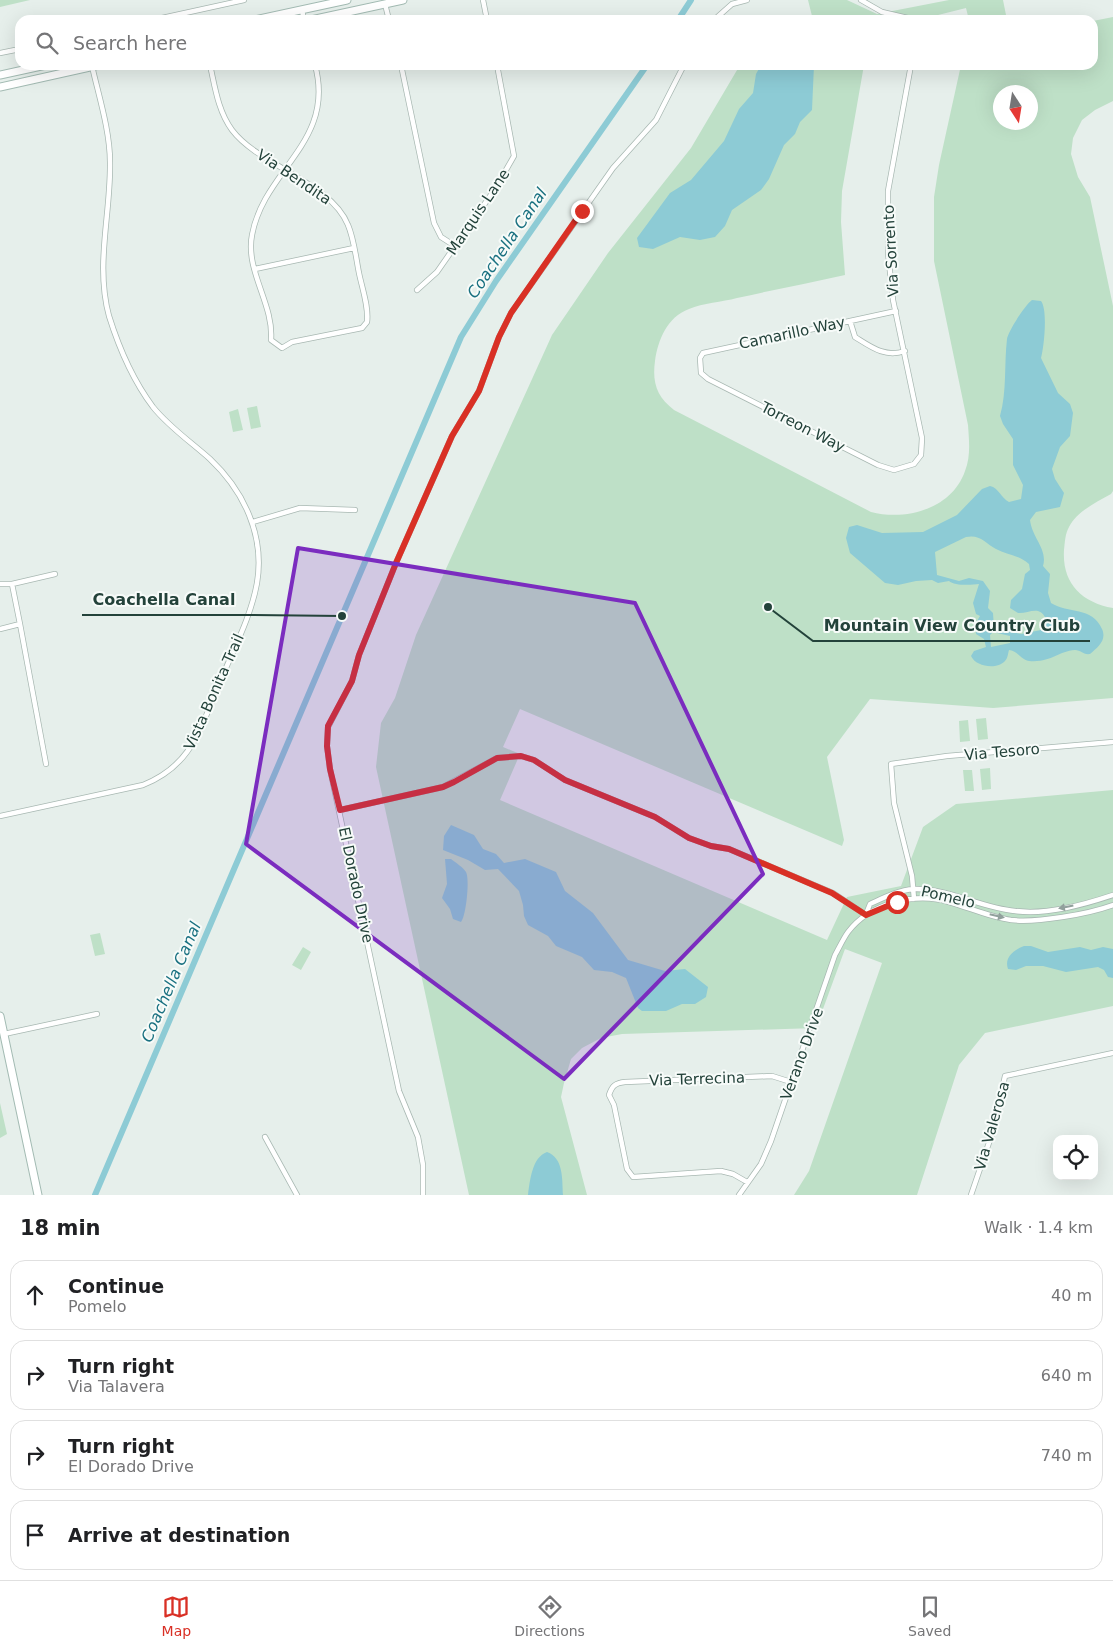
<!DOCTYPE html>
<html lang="en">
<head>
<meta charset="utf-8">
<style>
  body { margin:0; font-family:"DejaVu Sans",sans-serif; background:#f2f2f2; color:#202124 }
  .controls { position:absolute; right:15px; bottom:15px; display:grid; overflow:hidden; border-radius:10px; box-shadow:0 5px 20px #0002 }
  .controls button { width:45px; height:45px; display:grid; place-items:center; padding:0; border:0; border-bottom:1px solid #e0e0e0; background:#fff; color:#202124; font:25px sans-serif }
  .compass { position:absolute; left:993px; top:85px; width:45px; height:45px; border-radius:50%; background:#fff; box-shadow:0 5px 20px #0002; rotate:168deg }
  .stop { position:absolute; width:15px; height:15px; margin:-11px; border:4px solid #d93025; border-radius:50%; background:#fff }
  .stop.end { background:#d93025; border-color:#fff; box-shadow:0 1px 5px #0008 }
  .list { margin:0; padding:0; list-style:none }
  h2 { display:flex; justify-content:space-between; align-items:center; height:65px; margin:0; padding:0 20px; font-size:21px }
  h2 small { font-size:16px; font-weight:400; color:#757577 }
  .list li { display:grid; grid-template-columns:32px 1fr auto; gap:15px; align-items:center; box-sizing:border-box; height:70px; margin:0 10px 10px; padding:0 10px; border:1px solid #e0e0e0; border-radius:15px }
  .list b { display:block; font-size:19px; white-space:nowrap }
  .list p { margin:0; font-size:16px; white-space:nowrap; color:#757577 }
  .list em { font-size:16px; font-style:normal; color:#757577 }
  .icon { flex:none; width:28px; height:28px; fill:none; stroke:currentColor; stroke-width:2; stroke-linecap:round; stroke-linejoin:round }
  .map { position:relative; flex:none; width:1113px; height:1195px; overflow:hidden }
  .search { position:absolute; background:#fff; box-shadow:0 5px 20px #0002; left:15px; right:15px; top:15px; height:55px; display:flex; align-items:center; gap:12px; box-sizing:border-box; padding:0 18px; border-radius:15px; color:#757577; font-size:19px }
  .sheet { height:385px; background:#fff }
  nav { display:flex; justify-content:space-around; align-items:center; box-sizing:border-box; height:70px; border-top:1px solid #e0e0e0; background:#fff; font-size:14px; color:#757577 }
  nav a { display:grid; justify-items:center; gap:2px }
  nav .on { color:#d93025 }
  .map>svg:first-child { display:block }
</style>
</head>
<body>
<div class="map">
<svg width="1113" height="1195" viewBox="0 0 1113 1195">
  <rect width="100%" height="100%" fill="#e6efeb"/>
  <path fill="#bee0c7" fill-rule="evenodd" d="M0,0H30L0,7Z
    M808,0H847L877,14L949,0H1003L1007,20H969L966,8L918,20H813Z
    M1113,17V101L1095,110L1082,120L1073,138L1071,154L1078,177L1090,197L1113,306V491L1111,494C1097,502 1077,511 1069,527C1065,534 1065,542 1064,550C1062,583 1081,602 1113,608V698L993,708L870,699L827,757L844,840L842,846L520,709L503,747L520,754L500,800L827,940L847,897L901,886L923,827L956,804L1113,790V1006L985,1033L959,1065L917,1195H794L809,1171L882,963L845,949L816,1028L622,1034L601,1038L582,1048L571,1059L564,1083L561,1097L587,1195H469L376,767L381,723L395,698L416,635L552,335L608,253L691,148L740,65H864L842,191L841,222L845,275C809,283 773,290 737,298C722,302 703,303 689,309C667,317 658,340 655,361C652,383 657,397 674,410L871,512C906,521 952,509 965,471C971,456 969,440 968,425L934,261V197L939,165L961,65H1093V21ZM1000,92H1030V122H1000Z
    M257,406L261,427L251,429L247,408Z
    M238,409L243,430L233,432L229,412Z
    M986,718L988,739L978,740L976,719Z
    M968,720L970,741L960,742L959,721Z
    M990,768L991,789L982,790L980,769Z
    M963,770H972L974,791H965Z
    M100,933L105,954L95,956L90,935Z
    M303,947L311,952L301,970L292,965Z
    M0,1103L7,1134L0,1138Z"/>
  <path fill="#8dcbd5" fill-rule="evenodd" d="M761,65H814L812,110L800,122L795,134L784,145L769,179L761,190L732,210L725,226L715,237L700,240L680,237L653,249L639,247L637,238L670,193L691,180L724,141L739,109L753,93L756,74Z
    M1032,300L1041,301C1048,310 1044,347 1041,358L1058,393L1070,404L1073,413L1070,436L1060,447L1052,469L1055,479L1064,493L1060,507L1036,512L1030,520C1032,538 1048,549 1043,566L1050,574L1048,593L1051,603C1068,614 1092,606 1102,629C1107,640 1098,647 1090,654C1083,655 1081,650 1075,650C1058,651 1051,663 1029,661C1021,660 1018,651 1009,650C1008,653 1008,658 1005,661C997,670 976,667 971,656L974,651L986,647L984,639L976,634L977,621L980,616L976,614L973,603L979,584C972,585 954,586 949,581L938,583L932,580L916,581L898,585L885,583L850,553L846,538L849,527L857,525L882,533L923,532L957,515L982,489L990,486C999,488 1001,498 1009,502L1021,499L1023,485L1013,465V439L1003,424L1000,416C1007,391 1004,364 1007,339C1008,331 1026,304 1032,300ZM966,537C980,534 985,543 996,549C1007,555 1019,555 1029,564L1030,570L1025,574L1022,589L1011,600L1010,608L1018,613C1029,614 1041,603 1047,622L1041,630L1021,634L994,628L993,613L988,608L990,591L983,581L969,578L959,581L937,575L935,552ZM993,632L1010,636V643L991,647L990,635Z
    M451,825L474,835L483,849L496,854L504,863L525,859L556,872L565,891L593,913L628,960L665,971L685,969L708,987L706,997L695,1004H682L666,1011H642L638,1008L626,978L612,972L594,970L582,957L556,946L548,936L528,925L524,916L523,905L519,891L498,869L485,870L468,860L443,850L444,836Z
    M445,859H451C456,863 463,867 466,872C470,879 466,917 461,922L453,919L450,909L442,898L447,884Z
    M1024,946H1031L1048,952L1080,947L1091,950L1103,947L1113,949V978L1108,977L1104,970L1098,967L1066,972L1043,966H1026L1016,970L1008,969C1004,958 1013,950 1024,946Z
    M547,1152C564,1158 562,1180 563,1195H528C530,1181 532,1157 547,1152Z"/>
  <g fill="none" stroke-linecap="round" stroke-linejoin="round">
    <path stroke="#8dcbd5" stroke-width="6" d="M678,20L691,0
      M95,1195L461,337L496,281L647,65"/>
    <defs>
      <path id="street" d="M483,0L487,20
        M861,0L882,12L916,20
        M385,4L389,20
        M302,10L304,20
        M153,20L244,0
        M714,20L732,4L747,0
        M0,53L20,49
        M210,65C215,87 218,111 232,130C259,166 331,182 348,225C354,239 356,258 359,273C362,288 369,307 367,322L362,328L292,342L282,348L271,340C274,304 245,271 252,235C264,169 336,142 315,65
        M401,65L434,223L441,237L455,246
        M255,269L354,248
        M417,290L437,272L495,189L514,156L497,65
        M896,311L703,353L700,358L701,373L708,379L878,465L894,470L914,464L921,455L922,438L893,300L888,253V191L911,65
        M850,321L855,337C871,347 885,358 905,351
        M253,522L300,508L355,510
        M0,584H12L20,624
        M12,584L55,574
        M0,629L20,624L46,764
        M340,810L443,787L497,758L521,756L534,760L565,780L655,817L689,838L711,846L729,849L833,893L866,915
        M0,816L143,785C193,765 200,728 220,682C233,650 251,617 257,583C265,536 244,491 210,459C191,442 169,427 153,407C132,379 119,348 109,316C95,264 111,214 110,162C110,131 99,97 92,66
        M914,899L912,876L894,803L891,764L947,756L1113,742
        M866,914L870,904C883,898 898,890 914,889C948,888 981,908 1015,911C1047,915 1083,905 1113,895
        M4,1034L97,1014
        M265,1137L297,1195
        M747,1182L733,1174L721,1171L633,1177L627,1169L614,1105L609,1095C612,1086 615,1083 625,1082L772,1076L791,1082
        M423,1195V1165L418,1137L399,1091L330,769L327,746L328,727L352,681L359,655L396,563L452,436L479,391L499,337L511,313L613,168L656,120L684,65
        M739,1195L761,1164L771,1141L835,955C839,948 843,939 848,932C870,903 915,892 949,902C970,908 990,917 1011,920C1037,923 1088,914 1113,905
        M971,1195L993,1131L1005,1076L1113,1053"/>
      <path id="secondary" d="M254,20L347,0
        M311,20L403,0
        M0,75L46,65
        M0,87L99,65
        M0,1016L38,1195"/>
    </defs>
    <use href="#street" stroke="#a8b8b2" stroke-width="6"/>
    <use href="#secondary" stroke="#a3bbb3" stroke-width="9"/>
    <use href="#street" stroke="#fff" stroke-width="4.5"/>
    <use href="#secondary" stroke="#fff" stroke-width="7"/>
  </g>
  <defs><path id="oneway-solid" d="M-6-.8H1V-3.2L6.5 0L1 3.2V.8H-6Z" transform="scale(1.25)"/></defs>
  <g fill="#91a09c">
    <use href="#oneway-solid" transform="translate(1066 907) rotate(169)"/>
    <use href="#oneway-solid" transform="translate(997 916) rotate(13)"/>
  </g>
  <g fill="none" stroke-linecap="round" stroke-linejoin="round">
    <path stroke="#d93025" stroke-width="6" d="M582,211L511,313L499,337L479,391L452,436L396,563L359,655L352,681L328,726L327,746L330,769L340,810L443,787L454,782L497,758L521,756L534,760L565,780L655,817L689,838L711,846L729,849L832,893L866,915L897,902"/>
  </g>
  <path fill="#7b2cbf" fill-opacity="0.2" stroke="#7b2cbf" stroke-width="4" stroke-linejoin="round" d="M298,548L635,603L763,874L564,1079L246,844Z"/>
  <g text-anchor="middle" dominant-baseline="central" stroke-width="4" stroke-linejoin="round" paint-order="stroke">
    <g font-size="15" fill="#23423a" stroke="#f7fbf9">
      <text transform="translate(294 177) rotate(34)">Via Bendita</text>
      <text transform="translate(478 212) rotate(-56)">Marquis Lane</text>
      <text transform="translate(891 251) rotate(-93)">Via Sorrento</text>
      <text transform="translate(792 333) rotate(-12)">Camarillo Way</text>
      <text transform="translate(803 427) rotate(27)">Torreon Way</text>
      <text transform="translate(214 692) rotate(-66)">Vista Bonita Trail</text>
      <text transform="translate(1002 752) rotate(-5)">Via Tesoro</text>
      <text transform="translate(356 885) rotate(78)">El Dorado Drive</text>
      <text transform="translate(948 897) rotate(13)">Pomelo</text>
      <text transform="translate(802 1054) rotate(-70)">Verano Drive</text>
      <text transform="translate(697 1079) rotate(-2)">Via Terrecina</text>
      <text transform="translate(992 1126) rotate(-74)">Via Valerosa</text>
    </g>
    <g font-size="16" font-style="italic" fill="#1a7181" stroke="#f7fbf9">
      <text transform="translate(507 243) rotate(-56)">Coachella Canal</text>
      <text transform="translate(171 982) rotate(-67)">Coachella Canal</text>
    </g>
  </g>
  <path fill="none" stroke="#23423a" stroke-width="2" d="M342 616L245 615H82M768 607L813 641H1090"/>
  <g fill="#23423a" stroke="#f7fbf9" stroke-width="2">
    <circle cx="342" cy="616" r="5"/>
    <circle cx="768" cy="607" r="5"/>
  </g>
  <g font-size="16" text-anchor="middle" font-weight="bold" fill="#23423a" stroke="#f7fbf9" stroke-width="4" stroke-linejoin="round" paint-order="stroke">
    <text x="164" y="605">Coachella Canal</text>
    <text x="952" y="631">Mountain View Country Club</text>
  </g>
</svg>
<div class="controls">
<button><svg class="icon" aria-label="locate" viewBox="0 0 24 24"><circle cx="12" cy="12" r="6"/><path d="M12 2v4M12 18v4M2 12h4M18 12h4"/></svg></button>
</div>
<svg class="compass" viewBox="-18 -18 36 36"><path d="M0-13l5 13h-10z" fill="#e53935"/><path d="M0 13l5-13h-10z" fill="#757577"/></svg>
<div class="stop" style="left:897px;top:902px"></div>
<div class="stop end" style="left:582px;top:211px"></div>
<div class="search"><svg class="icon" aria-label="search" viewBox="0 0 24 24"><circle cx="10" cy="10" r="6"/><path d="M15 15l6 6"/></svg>Search here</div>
</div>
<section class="sheet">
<h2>18 min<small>Walk · 1.4 km</small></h2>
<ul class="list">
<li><svg class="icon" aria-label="ahead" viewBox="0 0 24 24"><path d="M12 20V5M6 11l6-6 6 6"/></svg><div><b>Continue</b><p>Pomelo</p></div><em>40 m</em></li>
<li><svg class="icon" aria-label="right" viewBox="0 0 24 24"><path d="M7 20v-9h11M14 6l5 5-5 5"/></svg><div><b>Turn right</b><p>Via Talavera</p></div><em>640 m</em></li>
<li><svg class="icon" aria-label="right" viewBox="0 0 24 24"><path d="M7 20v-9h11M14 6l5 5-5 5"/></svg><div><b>Turn right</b><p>El Dorado Drive</p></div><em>740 m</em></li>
<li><svg class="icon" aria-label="arrive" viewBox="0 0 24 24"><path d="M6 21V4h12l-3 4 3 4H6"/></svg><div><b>Arrive at destination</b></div></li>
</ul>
</section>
<nav>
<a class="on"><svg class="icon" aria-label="map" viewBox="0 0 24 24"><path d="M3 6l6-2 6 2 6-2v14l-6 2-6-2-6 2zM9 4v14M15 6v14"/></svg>Map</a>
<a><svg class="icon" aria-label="directions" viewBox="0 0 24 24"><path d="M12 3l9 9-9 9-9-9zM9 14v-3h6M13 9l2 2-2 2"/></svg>Directions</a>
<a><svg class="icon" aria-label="saved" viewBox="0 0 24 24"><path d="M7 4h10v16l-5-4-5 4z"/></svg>Saved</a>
</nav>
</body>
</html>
